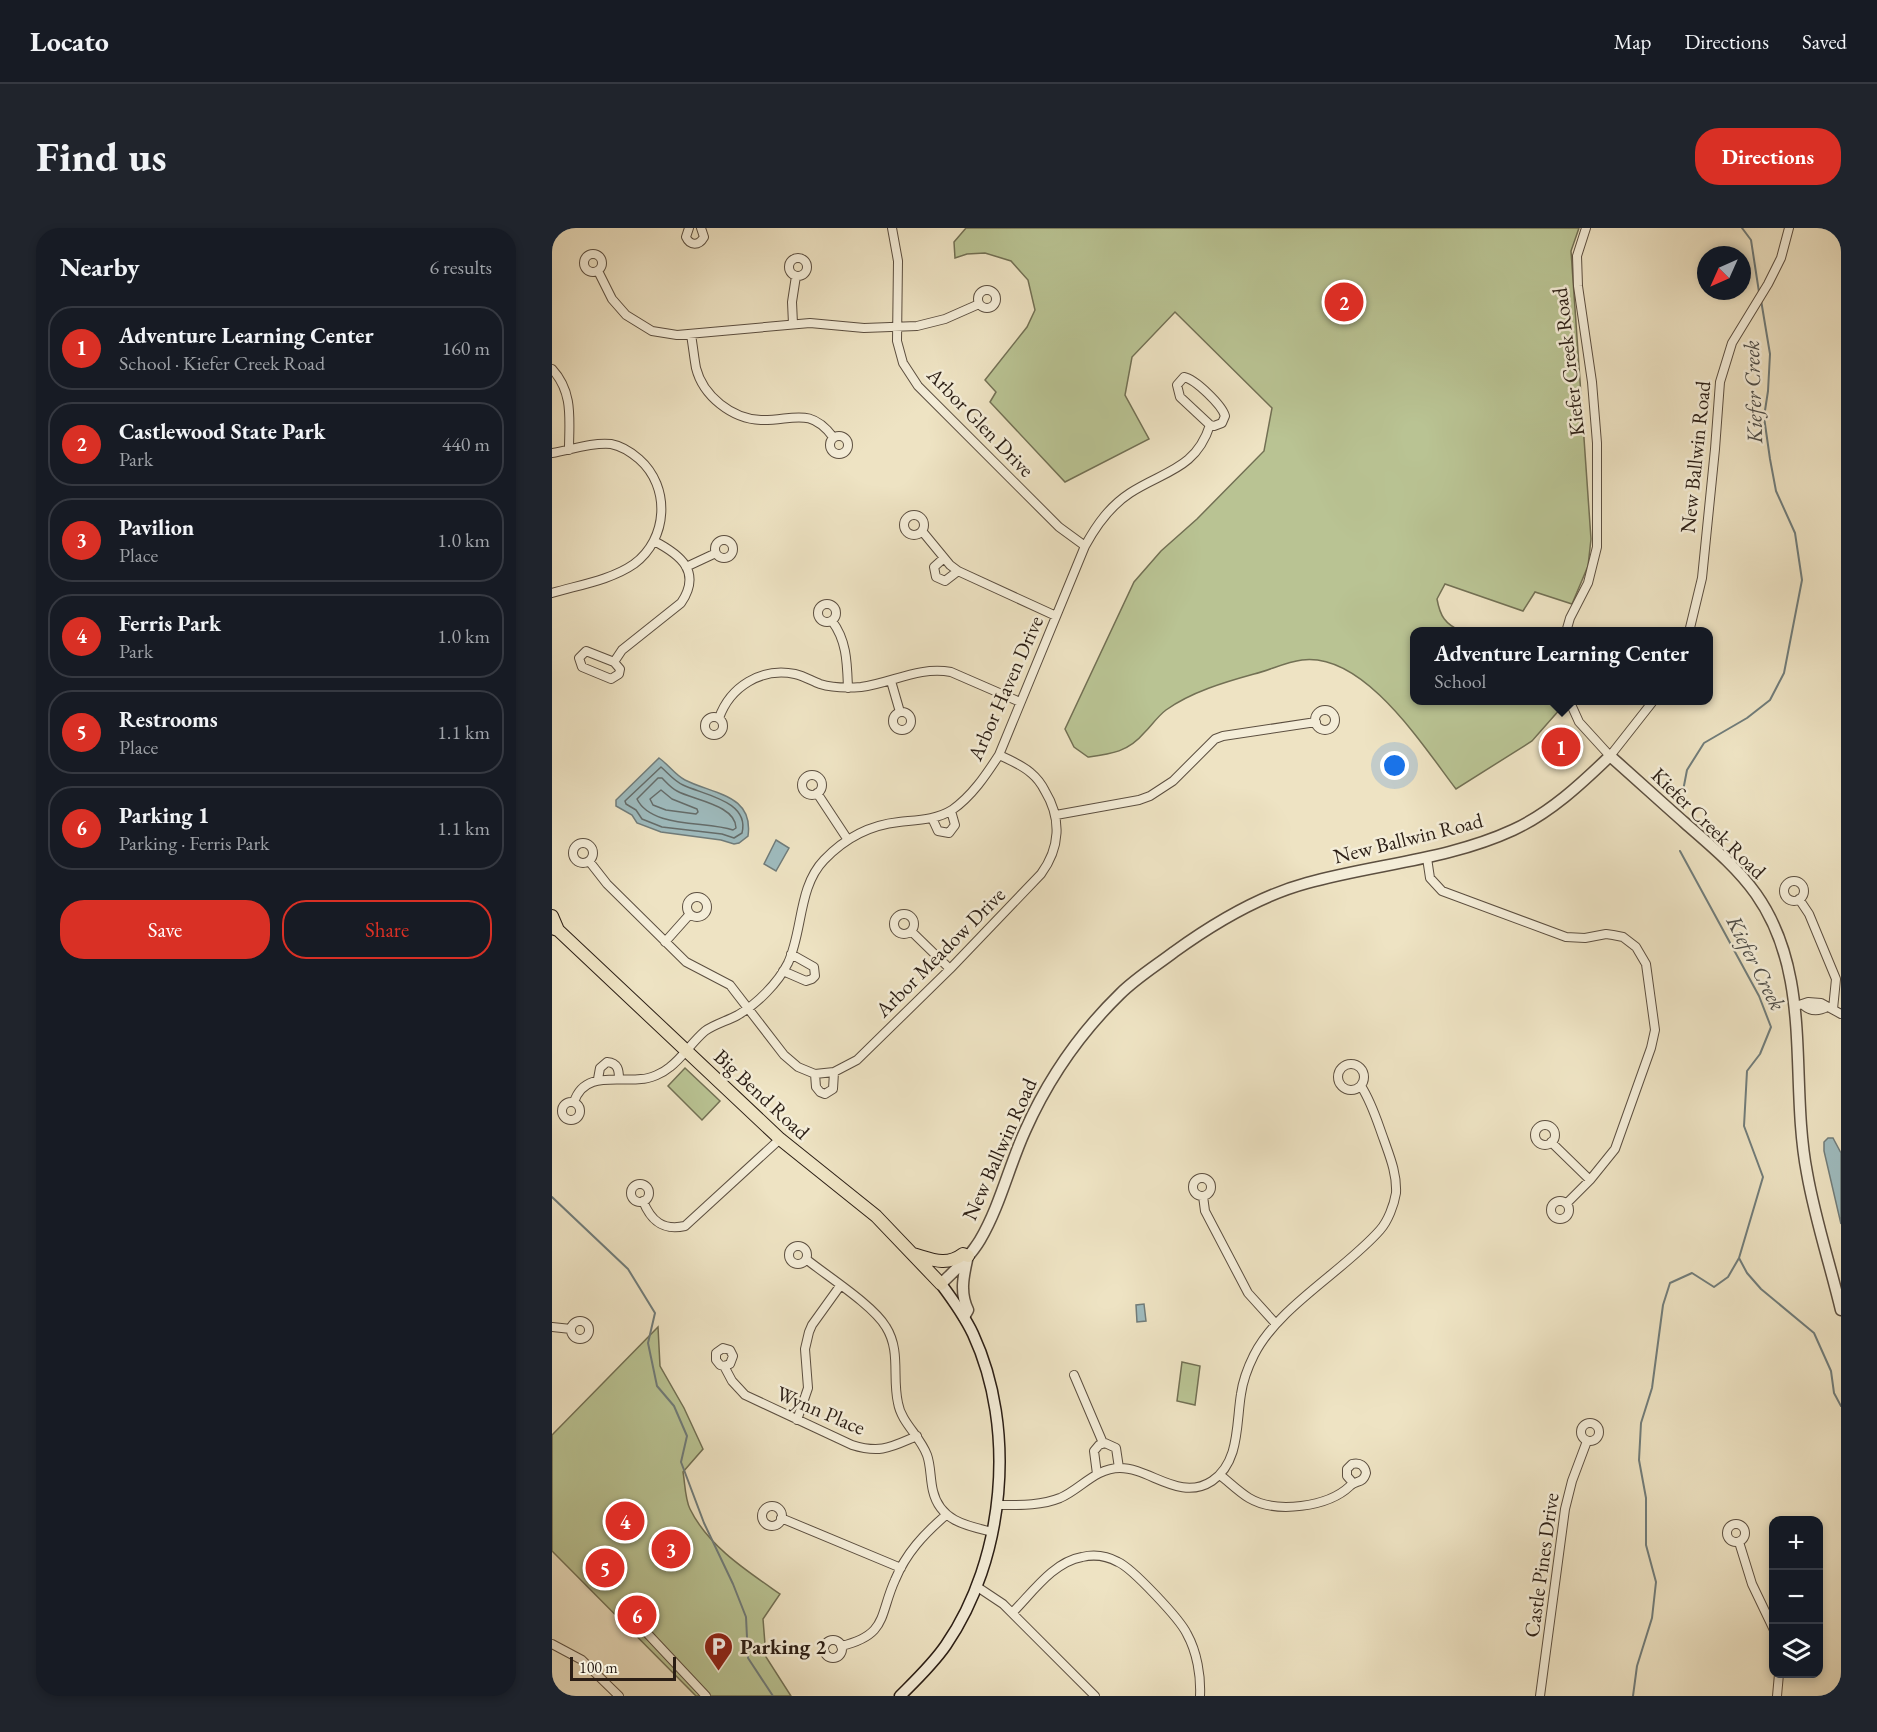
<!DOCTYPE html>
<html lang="en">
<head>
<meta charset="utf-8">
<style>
  body { margin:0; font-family:"EB Garamond",serif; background:#20242c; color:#f1f3f6 }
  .controls { position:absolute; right:18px; bottom:18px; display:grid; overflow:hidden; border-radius:12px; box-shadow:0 3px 9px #0003 }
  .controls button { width:54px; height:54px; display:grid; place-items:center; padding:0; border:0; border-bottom:2px solid #363941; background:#171b24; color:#f1f3f6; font:30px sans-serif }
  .compass { position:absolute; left:1145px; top:18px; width:54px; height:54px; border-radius:50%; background:#171b24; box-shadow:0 3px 9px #0003; rotate:225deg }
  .scale { position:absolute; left:18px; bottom:15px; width:106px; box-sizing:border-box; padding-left:6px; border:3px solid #2b1e15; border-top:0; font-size:16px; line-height:21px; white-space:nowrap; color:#2b1e15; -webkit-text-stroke:4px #f4edd8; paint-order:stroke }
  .you { position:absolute; left:843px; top:538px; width:21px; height:21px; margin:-15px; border:4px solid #fff; border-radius:50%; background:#1a73e8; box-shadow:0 0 0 9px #1a73e833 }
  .badge { display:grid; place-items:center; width:39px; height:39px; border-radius:50%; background:#d93025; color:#fff; font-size:20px; font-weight:700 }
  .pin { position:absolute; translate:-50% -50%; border:3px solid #fff; box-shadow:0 2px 6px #0006 }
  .popup { position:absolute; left:858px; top:399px; width:303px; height:78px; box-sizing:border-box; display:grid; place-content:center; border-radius:12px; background:#171b24; filter:drop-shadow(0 2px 4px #0005); font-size:20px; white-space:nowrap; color:#9ea1a6 }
  .popup b { font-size:22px; color:#f1f3f6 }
  .popup::after { content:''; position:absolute; left:50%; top:100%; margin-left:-12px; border:12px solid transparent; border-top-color:#171b24 }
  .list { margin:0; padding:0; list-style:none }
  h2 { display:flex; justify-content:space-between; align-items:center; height:78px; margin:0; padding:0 24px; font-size:26px }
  h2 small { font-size:20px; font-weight:400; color:#9ea1a6 }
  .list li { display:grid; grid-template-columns:39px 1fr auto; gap:18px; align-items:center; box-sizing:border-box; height:84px; margin:0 12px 12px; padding:0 12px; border:2px solid #363941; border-radius:24px }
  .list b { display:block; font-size:22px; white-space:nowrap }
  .list p { margin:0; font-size:20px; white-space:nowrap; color:#9ea1a6 }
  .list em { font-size:20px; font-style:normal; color:#9ea1a6 }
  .actions { display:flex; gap:12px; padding:18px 24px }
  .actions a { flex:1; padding:14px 0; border:2px solid #d93025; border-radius:24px; text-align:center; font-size:21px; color:#d93025 }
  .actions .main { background:#d93025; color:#fff }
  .icon { flex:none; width:33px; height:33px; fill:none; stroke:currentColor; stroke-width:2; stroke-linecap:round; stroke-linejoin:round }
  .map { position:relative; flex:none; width:1289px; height:1468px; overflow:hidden; border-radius:24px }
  header { display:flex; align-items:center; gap:36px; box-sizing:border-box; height:84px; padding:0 30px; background:#171b24; border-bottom:2px solid #363941 }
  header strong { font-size:28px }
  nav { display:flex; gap:33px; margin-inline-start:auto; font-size:21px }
  .intro { display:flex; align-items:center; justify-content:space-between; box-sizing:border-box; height:144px; padding:0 36px }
  h1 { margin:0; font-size:42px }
  .button { padding:15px 27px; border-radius:24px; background:#d93025; color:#fff; font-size:21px; font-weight:700 }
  main { display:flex; gap:36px; padding:0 36px }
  aside { flex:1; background:#171b24; border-radius:24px; box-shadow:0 3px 9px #0003 }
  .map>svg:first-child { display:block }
</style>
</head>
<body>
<header>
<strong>Locato</strong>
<nav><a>Map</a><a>Directions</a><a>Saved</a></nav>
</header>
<div class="intro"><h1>Find us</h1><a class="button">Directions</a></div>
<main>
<aside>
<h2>Nearby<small>6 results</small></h2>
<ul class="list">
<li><span class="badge">1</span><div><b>Adventure Learning Center</b><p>School · Kiefer Creek Road</p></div><em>160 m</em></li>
<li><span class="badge">2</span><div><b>Castlewood State Park</b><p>Park</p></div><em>440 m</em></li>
<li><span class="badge">3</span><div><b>Pavilion</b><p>Place</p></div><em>1.0 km</em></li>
<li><span class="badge">4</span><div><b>Ferris Park</b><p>Park</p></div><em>1.0 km</em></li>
<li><span class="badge">5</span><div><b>Restrooms</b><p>Place</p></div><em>1.1 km</em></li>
<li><span class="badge">6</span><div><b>Parking 1</b><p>Parking · Ferris Park</p></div><em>1.1 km</em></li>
</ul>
<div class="actions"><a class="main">Save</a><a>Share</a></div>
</aside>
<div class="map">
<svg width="1289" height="1468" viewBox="0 0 1289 1468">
  <rect width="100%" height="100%" fill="#eee3c3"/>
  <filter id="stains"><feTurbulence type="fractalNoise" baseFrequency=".00333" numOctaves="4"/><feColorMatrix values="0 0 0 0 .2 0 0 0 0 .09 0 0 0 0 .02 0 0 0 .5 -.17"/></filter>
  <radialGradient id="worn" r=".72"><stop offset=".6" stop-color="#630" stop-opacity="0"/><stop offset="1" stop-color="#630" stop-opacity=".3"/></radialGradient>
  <path fill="#b9c393" stroke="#727054" stroke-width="1.5" d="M414,0H1027L1019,23L1039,311L1036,338L1020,376L983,364L971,383L893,356L885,371C888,388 893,396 909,403L862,404V472L1007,473L1009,480L980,513L904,561C871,518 812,424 750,432C734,434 718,442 702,446C673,454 639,464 614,482C606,488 599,498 592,505C576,524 559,526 536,529L522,519L513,501L582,354L609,323L645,291L712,223L720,180L623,84L580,129L573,167L597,211L513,254L438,174L444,164L433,152L475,99L483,82L476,52L459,33L433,25L415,26L403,30L402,14Z
    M133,840L168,873L150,892L116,858Z
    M106,1099L108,1138L132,1180L151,1221L131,1244C133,1255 133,1271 138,1281C156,1318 195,1343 228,1366L211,1391L214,1429L239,1468H144L0,1323V1207Z
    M630,1134L648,1138L643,1177L625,1173Z"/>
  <path fill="#9ebbbe" stroke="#707c7a" stroke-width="1.5" d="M107,530C116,536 123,547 133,552C160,566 202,566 196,608L187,615L182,616L169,612L109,604L85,595L80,587L64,578V572Z
    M224,612L237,620L224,643L212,636Z
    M1276,910H1281L1289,925V996L1272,923V914Z
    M592,1076L594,1093L585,1094L584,1077Z"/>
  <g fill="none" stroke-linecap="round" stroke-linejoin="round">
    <path stroke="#646c6a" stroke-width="1.5" d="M109,539C116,545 122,553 131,557C152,567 198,573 190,605L182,610L170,606L110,599L90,591L84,582L74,576L73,573Z
      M106,550H110C114,554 119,560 125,563C141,572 184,577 184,600L181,602C153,593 99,600 85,571Z
      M109,562L120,571L145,581L146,584L144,586L114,582L101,577L98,571Z"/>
    <path stroke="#707c7a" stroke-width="2" d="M1190,0L1199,12L1207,64
      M1130,568L1135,542L1152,515L1195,490L1218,472L1232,445L1250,352L1243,305L1224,263L1218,231L1212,189L1216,163L1218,126L1209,72
      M1128,623L1207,768L1219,799L1208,826L1195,843L1192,898L1211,949L1187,1030L1195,1045L1209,1061L1262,1105L1279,1143L1282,1165L1289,1178
      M0,969L76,1041L103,1085L96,1115L105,1158L122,1178L135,1208L129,1234L152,1295L181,1356L194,1389L196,1430L221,1468
      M1081,1468L1085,1438L1100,1390L1104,1354L1094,1317V1270L1087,1232L1089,1195L1100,1160L1111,1077L1118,1055L1140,1045L1162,1059L1176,1049L1187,1030"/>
    <defs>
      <path id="minor" d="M137,0L134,9C138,18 147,18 152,9L149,0
        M340,0L346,33L345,113L351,135L366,158L507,299L533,318
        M32 35a9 9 0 1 1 18 0a9 9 0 1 1-18 0Z
        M237 39a9 9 0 1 1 18 0a9 9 0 1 1-18 0Z
        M46,43L60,71L74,87L100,103L125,107L258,95L312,100L365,98L393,91L427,76
        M426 71a9 9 0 1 1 18 0a9 9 0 1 1-18 0Z
        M241,96L240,74L244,48
        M139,107C141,118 142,129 144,140C151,168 180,191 209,192C240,193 258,178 281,209
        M0,141C22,165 17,192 17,222
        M632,149C643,151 670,177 673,188L670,195L662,198L658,197L628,169L625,157Z
        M278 217a9 9 0 1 1 18 0a9 9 0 1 1-18 0Z
        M0,225C18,222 40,214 59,216C70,218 80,225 87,231C119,259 116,311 82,336C59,352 27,357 0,365
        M352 297a10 10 0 1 1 20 0a10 10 0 1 1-20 0Z
        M370,303L398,337L406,343L504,388
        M163 321a9 9 0 1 1 18 0a9 9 0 1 1-18 0Z
        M392,330L382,339L384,349L393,353L406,343
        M134,339L164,325
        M266 385a9 9 0 1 1 18 0a9 9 0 1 1-18 0Z
        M280,393C295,413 295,435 296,460
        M1014,404L1018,390L1036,355L1045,319V215L1040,154L1026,58L1025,28L1034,0
        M1137,404L1150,350L1163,221L1168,154L1180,115L1216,56L1229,30L1237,0
        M34,423L62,434L68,441L67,446L59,451L30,439L27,430Z
        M62,434L70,422L129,375C150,344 129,327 102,313
        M339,453L348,484
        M1017,472L1027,494L1058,528L1102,472
        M763 492a10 10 0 1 1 20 0a10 10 0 1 1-20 0Z
        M341 493a9 9 0 1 1 18 0a9 9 0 1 1-18 0Z
        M153 498a9 9 0 1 1 18 0a9 9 0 1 1-18 0Z
        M167,490C178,459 209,439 243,446C252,448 260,453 268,456C281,460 296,460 309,459C340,455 367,438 399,444L468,474
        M250 557a10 10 0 1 1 20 0a10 10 0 1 1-20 0Z
        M265,565L296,612
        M504,587L587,572L598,568L621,553L663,511L671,508L764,494
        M380,590L386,603L397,605L403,597L399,583
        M21 625a10 10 0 1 1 20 0a10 10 0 1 1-20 0Z
        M875,630L878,650L890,663L1014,709L1033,710L1054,706L1061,707L1071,709L1084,719L1094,736L1103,802L1099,820L1063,921L1038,952L1015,975
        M37,633L55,656L134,734L178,757L232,827L246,839L263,846L282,844L305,832L398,741L489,646C508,620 510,591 493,563C490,557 485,550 479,545C470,537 458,532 447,527
        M1232 663a10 10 0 1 1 20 0a10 10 0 1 1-20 0Z
        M135 679a10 10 0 1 1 20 0a10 10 0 1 1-20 0Z
        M1247,671L1257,686L1284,751L1281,781
        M342 696a10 10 0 1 1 20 0a10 10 0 1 1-20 0Z
        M359,703L398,741
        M113,714L138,686
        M231,743L254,753L260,751L263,748L262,739L239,726
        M1251,777C1259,784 1266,784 1275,779
        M1244,778L1256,774L1269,775L1289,786
        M786 849a13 13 0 1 1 26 0a13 13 0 1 1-26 0Z
        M263,846L264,859L268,864L273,866L281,861L282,844
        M46,851L48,840L55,834C66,835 67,842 67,851
        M10 883a9 9 0 1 1 18 0a9 9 0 1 1-18 0Z
        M22,874C32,843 64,854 89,851C98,851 111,845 118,839C131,829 140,814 153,803C163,796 175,793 186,787C205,776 226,755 236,735C251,703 246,659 272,632C292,611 318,597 347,594C365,592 384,592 400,582C420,568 434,547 447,527L533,318C545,296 558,278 578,265C612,243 644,241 658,197
        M983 907a10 10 0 1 1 20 0a10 10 0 1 1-20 0Z
        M999,914L1038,952
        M641 959a9 9 0 1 1 18 0a9 9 0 1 1-18 0Z
        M79 965a9 9 0 1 1 18 0a9 9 0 1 1-18 0Z
        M651,968L653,983L696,1065L724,1096
        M999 982a9 9 0 1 1 18 0a9 9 0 1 1-18 0Z
        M91,973C99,993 111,1003 133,998L228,911
        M237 1027a9 9 0 1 1 18 0a9 9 0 1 1-18 0Z
        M254,1031C275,1048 321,1077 334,1099C349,1123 340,1149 346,1175C349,1194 368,1208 375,1227C379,1238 378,1251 381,1263C388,1293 415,1298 441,1304
        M19 1102a9 9 0 1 1 18 0a9 9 0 1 1-18 0Z
        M0,1099L19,1101
        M172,1138L178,1136L181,1128L178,1122L171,1120L164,1125V1132L168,1137L172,1138L180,1153L193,1167L300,1217C329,1226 339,1219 365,1208
        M522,1147L551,1215
        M245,1192L256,1160L253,1121L257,1104L260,1097L288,1058
        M1029 1204a9 9 0 1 1 18 0a9 9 0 1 1-18 0Z
        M545,1246L542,1223L547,1217L553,1215L564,1220L567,1240
        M668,1247C677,1254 687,1264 697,1270C724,1286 776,1279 798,1258C804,1252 811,1256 814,1245C813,1238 808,1234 800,1236L795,1241V1248L801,1255
        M445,1277C466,1277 488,1278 508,1270C529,1261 543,1240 568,1240C598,1240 628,1274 660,1253C688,1234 684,1196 689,1166C691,1152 696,1139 702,1127C726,1079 792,1043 828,1002C836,993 842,977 844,965C845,946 838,929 832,912C825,893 820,875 809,858
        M210 1288a10 10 0 1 1 20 0a10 10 0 1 1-20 0Z
        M229,1290L349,1340
        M1175 1305a9 9 0 1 1 18 0a9 9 0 1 1-18 0Z
        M1187,1314L1200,1356L1222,1402
        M424,1358L451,1376L543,1468
        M460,1385C480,1365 501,1334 530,1329C543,1326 555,1328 566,1334C580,1340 628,1391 635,1406C645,1424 649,1448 648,1468
        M93,1403L154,1468
        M272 1421a9 9 0 1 1 18 0a9 9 0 1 1-18 0Z
        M0,1416L30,1432L67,1468
        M289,1418C336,1407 327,1387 343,1352C354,1325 372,1306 394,1287
        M988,1468L1013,1281L1020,1253L1035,1213
        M1225,1468L1227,1446"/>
      <path id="tertiary" d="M389,1056C403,1042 418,1029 428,1012C448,978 457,938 473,903C496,851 528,805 568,766C584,750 605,737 622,724C662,695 707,668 755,655C823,636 896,632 961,602C998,585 1029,556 1058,528C1083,550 1108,573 1133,595C1158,617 1184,638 1204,666C1262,748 1237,852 1255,945C1263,991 1278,1036 1289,1082
        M412,1089L416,1082C408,1065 411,1050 415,1032"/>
      <path id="secondary" d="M348,1468C364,1452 381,1436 394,1417C453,1331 465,1201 421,1106C412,1087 401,1072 389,1056"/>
      <path id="primary" d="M0,688L6,702
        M0,700L6,702L228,911L324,988L389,1056
        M361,1026C379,1031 394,1039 411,1026L416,1028"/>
    </defs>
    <use href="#minor" stroke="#5c4f40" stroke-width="10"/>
    <use href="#tertiary" stroke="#5c4f40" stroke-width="13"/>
    <use href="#secondary" stroke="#2b1e15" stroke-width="13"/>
    <use href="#primary" stroke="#2b1e15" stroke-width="14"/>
    <use href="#minor" stroke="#f4edd8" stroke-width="8"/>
    <use href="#tertiary" stroke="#f4edd8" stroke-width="10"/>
    <use href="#secondary" stroke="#f4edd8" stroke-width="10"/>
    <use href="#primary" stroke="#eee3c3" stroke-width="12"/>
  </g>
  <defs>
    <symbol id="parking-pin" viewBox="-11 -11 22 30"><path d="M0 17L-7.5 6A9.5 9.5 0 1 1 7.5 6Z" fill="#8f2418" stroke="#f4edd8"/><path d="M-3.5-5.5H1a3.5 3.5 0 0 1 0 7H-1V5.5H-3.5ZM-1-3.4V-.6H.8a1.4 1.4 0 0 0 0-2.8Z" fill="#fff"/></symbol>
  </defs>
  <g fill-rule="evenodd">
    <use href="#parking-pin" x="150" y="1402" width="33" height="45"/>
  </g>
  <g text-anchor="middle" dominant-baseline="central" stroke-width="5" stroke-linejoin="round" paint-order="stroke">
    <g font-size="21" fill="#2b1e15" stroke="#f4edd8">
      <text transform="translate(1016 134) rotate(-97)">Kiefer Creek Road</text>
      <text transform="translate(429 194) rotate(46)">Arbor Glen Drive</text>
      <text transform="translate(1143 229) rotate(-84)">New Ballwin Road</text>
      <text transform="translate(453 460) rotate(-66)">Arbor Haven Drive</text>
      <text transform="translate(1157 595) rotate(44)">Kiefer Creek Road</text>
      <text transform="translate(856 610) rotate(-14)">New Ballwin Road</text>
      <text transform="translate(388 724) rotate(-45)">Arbor Meadow Drive</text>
      <text transform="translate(210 866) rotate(43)">Big Bend Road</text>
      <text transform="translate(447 921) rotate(-66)">New Ballwin Road</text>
      <text transform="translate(269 1182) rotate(23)">Wynn Place</text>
      <text transform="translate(989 1337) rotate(-82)">Castle Pines Drive</text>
    </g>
    <g font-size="21" font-weight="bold" fill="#2b1e15" stroke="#f4edd8" text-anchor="start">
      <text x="188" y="1418">Parking 2</text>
    </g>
    <g font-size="22" font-style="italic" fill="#4e4d48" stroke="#f4edd8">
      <text transform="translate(1201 164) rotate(-92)">Kiefer Creek</text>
      <text transform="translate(1204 735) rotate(63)">Kiefer Creek</text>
    </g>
  </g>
  <rect width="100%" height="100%" filter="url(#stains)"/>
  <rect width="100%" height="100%" fill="url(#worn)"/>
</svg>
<div class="controls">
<button>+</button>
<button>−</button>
<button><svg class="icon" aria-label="layers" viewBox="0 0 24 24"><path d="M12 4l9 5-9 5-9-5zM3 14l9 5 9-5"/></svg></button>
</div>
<svg class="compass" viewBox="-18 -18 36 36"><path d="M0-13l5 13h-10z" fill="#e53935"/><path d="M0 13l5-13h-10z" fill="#9ea1a6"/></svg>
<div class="scale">100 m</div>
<div class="you"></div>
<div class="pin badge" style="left:1009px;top:519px">1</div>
<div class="popup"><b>Adventure Learning Center</b>School</div>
<div class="pin badge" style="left:792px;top:74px">2</div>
<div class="pin badge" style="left:119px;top:1321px">3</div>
<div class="pin badge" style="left:73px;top:1293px">4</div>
<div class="pin badge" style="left:53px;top:1340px">5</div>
<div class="pin badge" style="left:85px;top:1387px">6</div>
</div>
</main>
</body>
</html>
